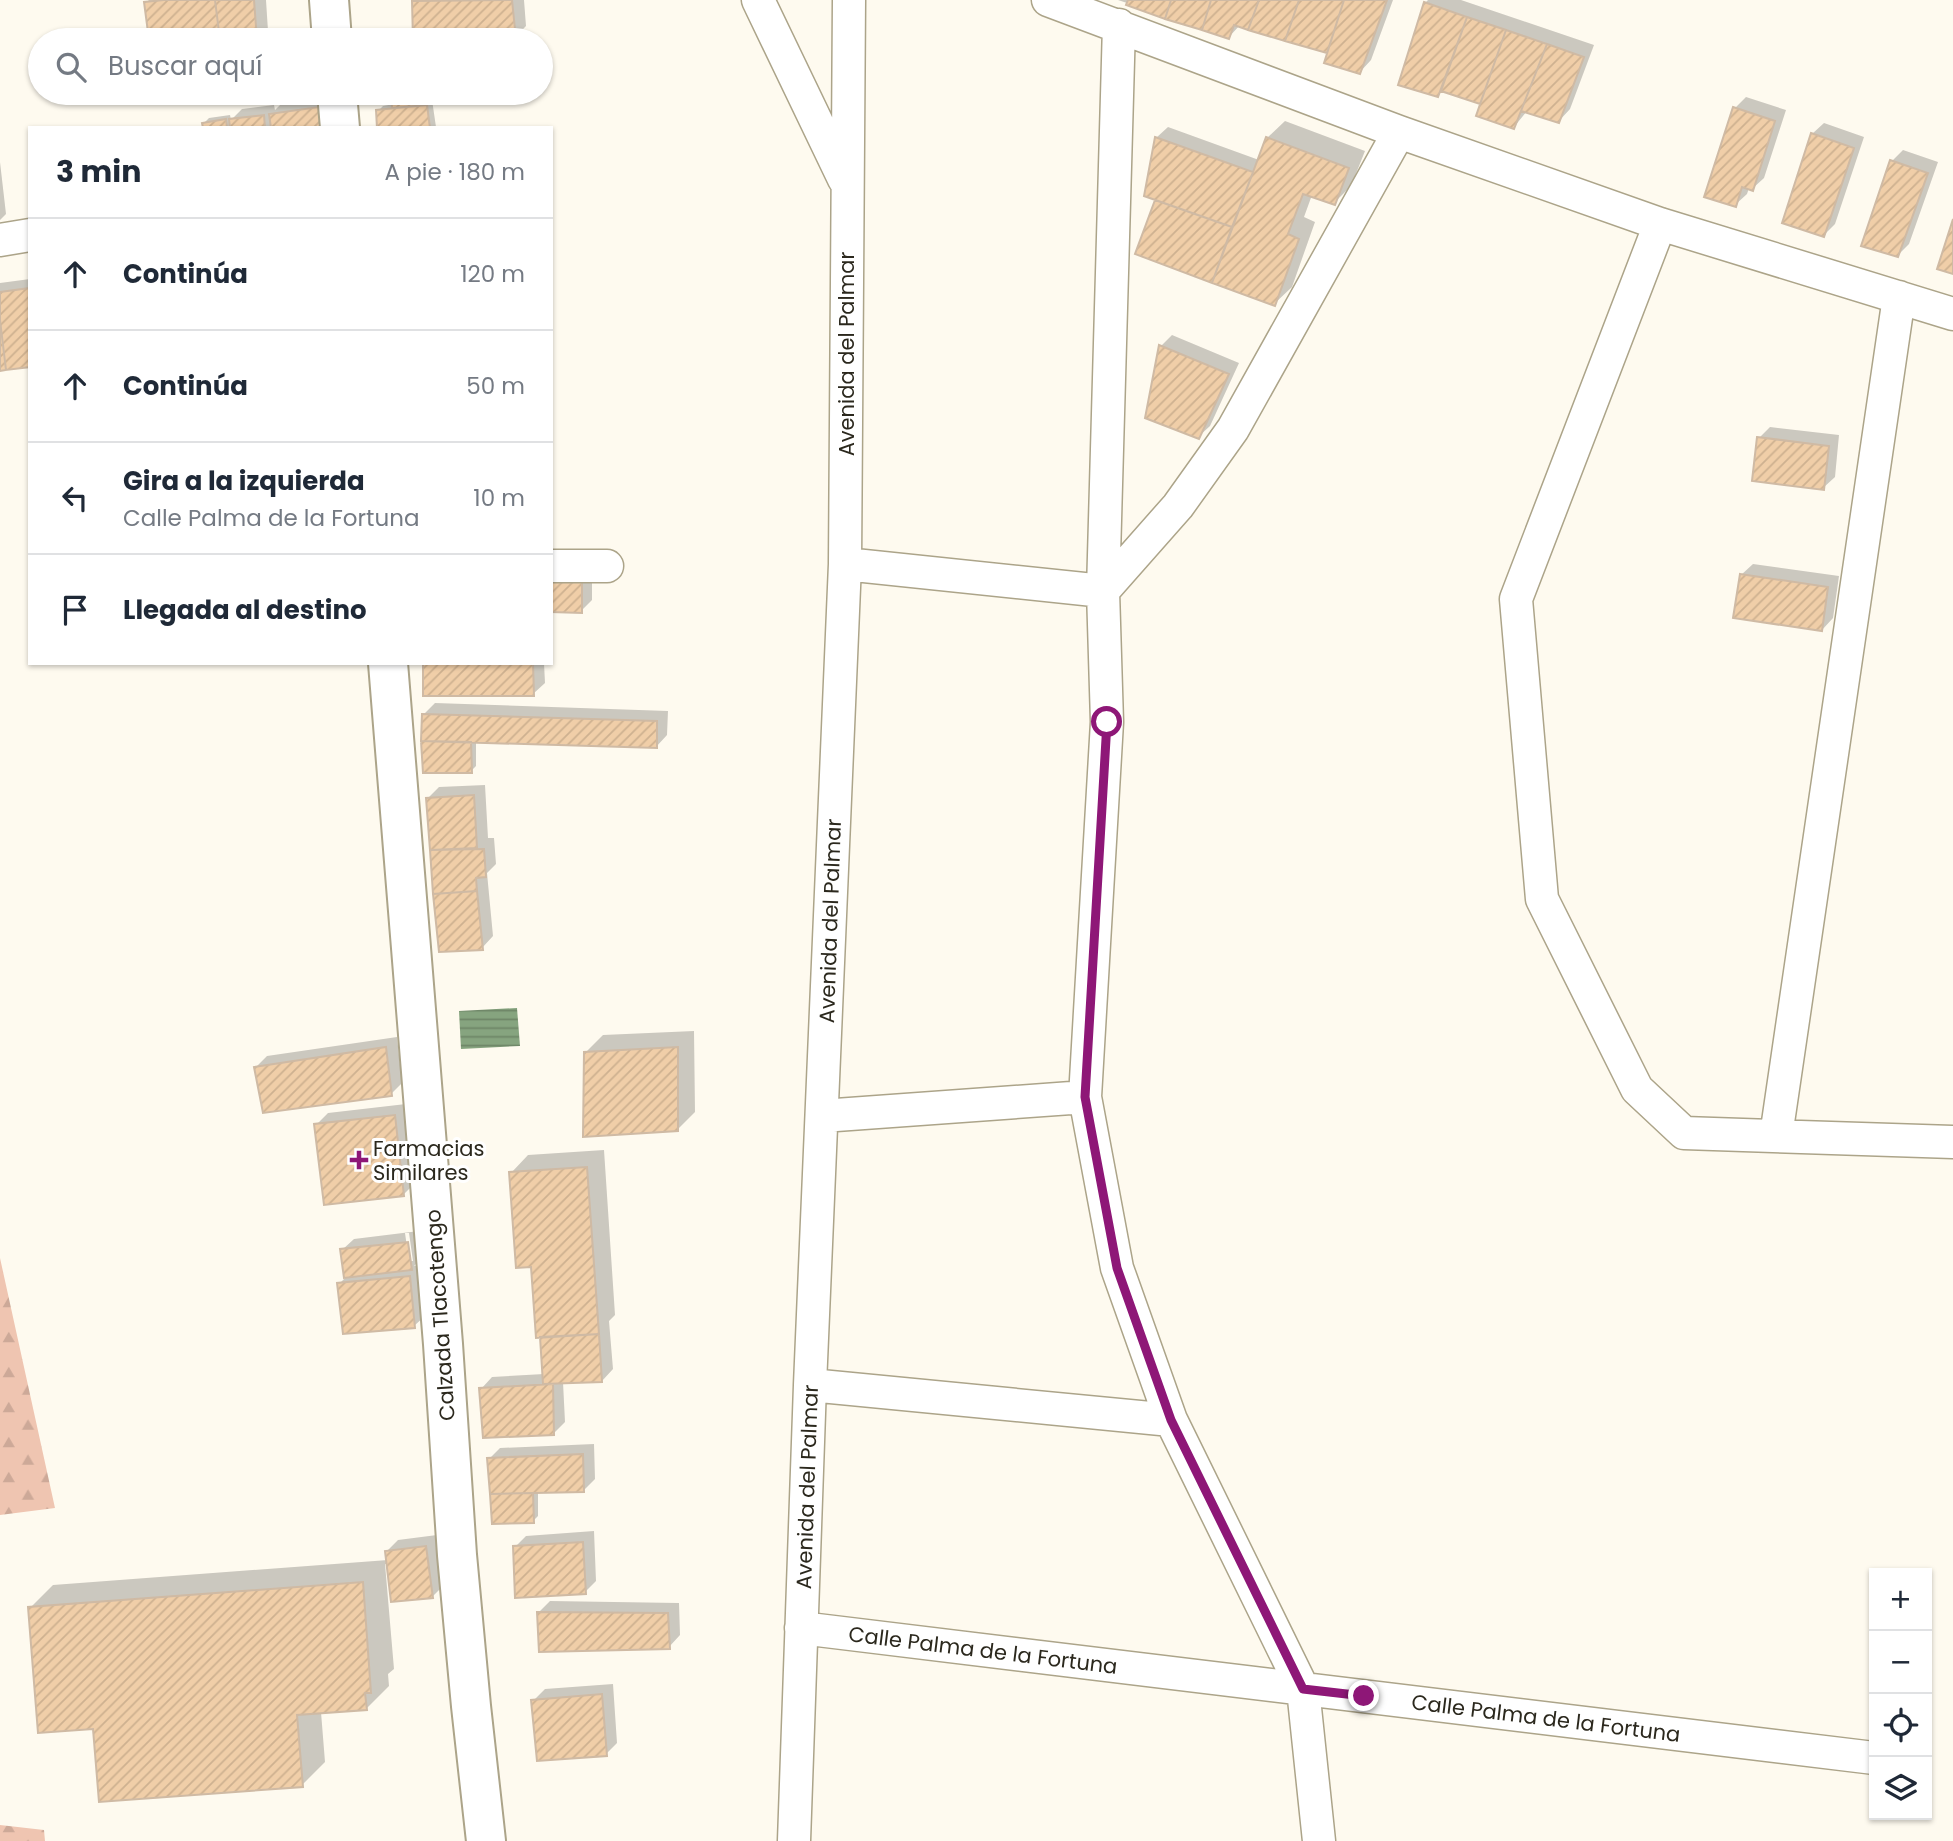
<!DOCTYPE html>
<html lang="es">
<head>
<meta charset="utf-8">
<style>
  body { margin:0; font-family:Poppins,sans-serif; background:#f2f2f3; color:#1f2937 }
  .controls { position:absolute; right:21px; bottom:21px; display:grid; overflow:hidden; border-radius:0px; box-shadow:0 2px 5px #0004 }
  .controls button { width:63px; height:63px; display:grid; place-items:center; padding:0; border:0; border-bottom:2px solid #e0e1e3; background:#fff; color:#1f2937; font:35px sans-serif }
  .stop { position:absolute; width:21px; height:21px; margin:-16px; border:5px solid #8e1777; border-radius:50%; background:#fff }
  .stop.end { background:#8e1777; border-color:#fff; box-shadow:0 2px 7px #0008 }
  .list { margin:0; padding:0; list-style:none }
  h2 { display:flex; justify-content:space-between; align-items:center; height:91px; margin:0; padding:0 28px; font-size:30px }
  h2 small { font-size:23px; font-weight:400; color:#747a83 }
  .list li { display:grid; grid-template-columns:46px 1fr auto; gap:21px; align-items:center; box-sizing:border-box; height:112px; padding:0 28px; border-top:2px solid #e0e1e3 }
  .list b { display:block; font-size:26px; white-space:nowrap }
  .list p { margin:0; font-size:23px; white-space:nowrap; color:#747a83 }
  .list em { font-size:23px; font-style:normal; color:#747a83 }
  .icon { flex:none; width:38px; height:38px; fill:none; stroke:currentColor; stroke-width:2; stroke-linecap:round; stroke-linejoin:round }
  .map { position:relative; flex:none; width:1953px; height:1841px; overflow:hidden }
  .search { position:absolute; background:#fff; box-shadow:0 2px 5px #0004; left:28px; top:28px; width:525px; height:77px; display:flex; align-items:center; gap:18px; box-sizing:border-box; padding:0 24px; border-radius:38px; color:#747a83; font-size:26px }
  .panel { position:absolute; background:#fff; box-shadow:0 2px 5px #0004; left:28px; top:126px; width:525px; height:539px; border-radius:0px }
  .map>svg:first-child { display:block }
</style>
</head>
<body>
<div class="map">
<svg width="1953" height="1841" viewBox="0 0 1953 1841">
  <defs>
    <pattern id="forest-firs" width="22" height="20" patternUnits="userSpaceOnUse" patternTransform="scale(1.75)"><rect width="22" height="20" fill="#efc5b1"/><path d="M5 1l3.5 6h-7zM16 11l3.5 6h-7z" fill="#cda998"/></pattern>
    <pattern id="water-rules" width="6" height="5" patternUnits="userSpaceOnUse" patternTransform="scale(1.75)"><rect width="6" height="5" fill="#86a47f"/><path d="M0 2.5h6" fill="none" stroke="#6e8667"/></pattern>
    <pattern id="building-hatch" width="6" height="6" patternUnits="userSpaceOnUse" patternTransform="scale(1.75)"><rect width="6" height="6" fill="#f0cea8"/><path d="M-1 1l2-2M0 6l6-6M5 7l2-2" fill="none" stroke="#ceb190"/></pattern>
  </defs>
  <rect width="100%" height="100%" fill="#fefaef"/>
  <path fill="url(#forest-firs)" d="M0,1258L55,1508L0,1515Z
    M0,1825L44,1830L45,1841H0Z"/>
  <path fill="url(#water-rules)" d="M517,1008L520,1046L461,1049L459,1011Z"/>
  <path fill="#0003" fill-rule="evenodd" d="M149,0H266L268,31L259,40H151L146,3Z
    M415,0H524L526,26L515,37L487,40H415Z
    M1118,0H1393L1371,60L1360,72L1329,52L1240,25L1229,37Z
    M1428,0H1461L1594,45L1570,109L1559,121L1527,111L1514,127L1482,103L1443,90L1438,95L1425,3Z
    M392,93H431L436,127L378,128V111L383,106L394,104Z
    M330,96L324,128H205L204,123L209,118L230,115L231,120L242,109L274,105L275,110L282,103Z
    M1746,97L1786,110L1764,178L1752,189L1749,188L1747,194L1735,205V108Z
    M1285,121L1365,151L1351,186L1334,203L1312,195L1304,217L1315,222L1292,287L1274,304L1137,253L1157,199L1156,138L1168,127L1259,160L1267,138Z
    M1824,123L1864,137L1835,224L1824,235L1812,134Z
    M1903,150L1938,162L1909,244L1898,255L1892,161Z
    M0,162L6,214L0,220Z
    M30,279V365L0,369V283Z
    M1172,335L1239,363L1210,426L1198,437L1147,416L1161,346Z
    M1770,427L1839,435L1835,477L1823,488L1759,438Z
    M1753,564L1839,576L1833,618L1822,630L1741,575Z
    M592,568V600L581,611L551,610Z
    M424,663H544L545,683L533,694Z
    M435,703L668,711L667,735L656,747L476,741V766L471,771L423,715Z
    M485,785L488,838H494L496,864L487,873L493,936L482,948L441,950L428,798L439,787Z
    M694,1031L695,1112L677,1130L586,1052L603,1035Z
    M397,1037L402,1083L391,1094L256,1067L267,1056Z
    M406,1104L415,1183L404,1194L316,1125L328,1113Z
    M604,1150L615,1315L609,1321L613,1369L602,1381L563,1382L565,1422L553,1434L481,1389L492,1377L544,1374L532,1265L511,1173L528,1155Z
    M419,1231L423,1257L414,1266L420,1265L426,1315L414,1326L339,1284L345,1278L342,1250L354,1239ZM405,1233H409L413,1261H409Z
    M594,1444L595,1479L584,1490L538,1491V1516L533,1521L489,1459L500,1448Z
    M594,1531L596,1581L585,1592L515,1547L526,1536Z
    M437,1535L444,1585L433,1596L388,1564H385L394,1669L388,1674L389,1686L366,1709L321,1712L325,1762L302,1785L95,1727L30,1608L53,1585L388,1560L387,1551L398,1540Z
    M550,1601L679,1603L680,1635L669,1647L539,1612Z
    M613,1684L617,1743L606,1754L533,1701L545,1689Z"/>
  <path fill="url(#building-hatch)" stroke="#cfbaa4" stroke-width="2" d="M164,0H215L220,40H149L144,2Z
    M215,0H254L257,40H220Z
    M512,0L516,39L413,40L412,1Z
    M1128,0H1171L1165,19L1126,5Z
    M1171,0H1211L1202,30L1165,19Z
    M1211,0H1259L1248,30L1234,25L1229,39L1202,30Z
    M1259,0H1299L1285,41L1248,30Z
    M1299,0H1344L1327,53L1285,41Z
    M1344,0H1387L1360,74L1324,63Z
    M1424,2L1467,17L1438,97L1398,85Z
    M1467,17L1506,30L1480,104L1441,91Z
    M1506,30L1547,44L1514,129L1476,116Z
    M1547,44L1584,57L1559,123L1521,111Z
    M391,93H426L427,105L392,108Z
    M427,105L430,128H377L376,110Z
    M319,107L322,123L320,128H271L269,114Z
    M1733,107L1775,121L1753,191L1742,187L1736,207L1704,197Z
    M264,115L265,128H230L229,119Z
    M226,119L227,128H203L202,123Z
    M1811,133L1854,148L1824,237L1782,223Z
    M1155,137L1253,172L1232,227L1144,196Z
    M1266,137L1349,168L1335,205L1303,194L1288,234L1299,239L1275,306L1212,283Z
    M1890,160L1928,173L1898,257L1861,246Z
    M1155,200L1232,227L1212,283L1135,254Z
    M1953,219V274L1937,269Z
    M30,288V367L6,370L0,320V292Z
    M0,320L6,370L0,371Z
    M1159,345L1229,374L1199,439L1145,418Z
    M1757,437L1829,446L1824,490L1752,481Z
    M1740,574L1828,587L1822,631L1733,618Z
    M551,579H582V613L551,612Z
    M423,663H533L534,696H423Z
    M422,714L657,721V748L421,741Z
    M421,741L471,742L472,773H423Z
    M474,795L477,848L430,850L426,798Z
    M484,849L486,877L476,878L477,891L433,894L430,850Z
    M477,891L483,950L439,952L433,894Z
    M386,1047L392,1096L263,1113L254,1067Z
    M678,1047V1131L583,1137L584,1052Z
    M395,1115L404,1196L324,1205L314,1124Z
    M587,1167L599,1334L536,1338L531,1267L516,1268L509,1172Z
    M408,1242L412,1270L344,1278L340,1249Z
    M410,1276L415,1328L343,1334L337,1283Z
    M599,1334L602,1382L543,1384L540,1337Z
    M553,1384L554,1435L483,1438L479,1388Z
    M583,1454L584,1492L490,1494L487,1458Z
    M533,1493L534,1523L492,1524L490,1494Z
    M583,1542L586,1594L515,1598L513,1546Z
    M426,1546L433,1598L391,1602L385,1551Z
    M363,1582L371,1693H365L367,1710L297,1715L303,1787L99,1802L93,1729L38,1733L28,1607Z
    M537,1612L668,1613L670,1649L539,1652Z
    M602,1694L607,1756L537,1761L531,1700Z"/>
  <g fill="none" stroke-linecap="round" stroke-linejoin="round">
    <defs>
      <path id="street" d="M758,0L844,179
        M1048,0L1399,132L1660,224L1953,314
        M1119,25L1103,591L1107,722L1085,1097L1117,1268L1171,1420L1303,1689L1319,1841
        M1660,224L1516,599L1542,899L1637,1089L1684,1133L1953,1142
        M0,240L30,235
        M845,564L1103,591L1178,506L1233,429L1399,132
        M551,566H607
        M822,1116L1085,1097
        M1776,1136L1899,297
        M810,1385L1171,1420
        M801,1628L1874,1758
        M794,1841L810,1385L845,564L849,0"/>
      <path id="secondary" d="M329,0L332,40
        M337,93L340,128
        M388,663L443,1344L457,1555L471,1706L486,1841"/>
    </defs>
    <use href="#street" stroke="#aca489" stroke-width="35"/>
    <use href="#secondary" stroke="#aca489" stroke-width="42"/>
    <use href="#street" stroke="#fff" stroke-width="32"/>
    <use href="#secondary" stroke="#fff" stroke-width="38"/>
  </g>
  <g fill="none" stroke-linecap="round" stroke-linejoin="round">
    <path stroke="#8e1777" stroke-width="9" d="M1107,722L1085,1097L1117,1268L1171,1420L1303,1689L1364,1696"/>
  </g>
  <path fill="#8e1777" stroke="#fff" stroke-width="2.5" d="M355.5 1149.5h7v7h7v7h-7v7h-7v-7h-7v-7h7z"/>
  <g text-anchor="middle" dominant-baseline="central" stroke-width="6" stroke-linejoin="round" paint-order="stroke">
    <g font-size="21" fill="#2b281d" stroke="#fff">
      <text transform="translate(846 354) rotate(-90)">Avenida del Palmar</text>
      <text transform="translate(830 921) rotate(-88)">Avenida del Palmar</text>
      <text transform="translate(440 1315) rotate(-94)">Calzada Tlacotengo</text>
      <text transform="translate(807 1487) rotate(-88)">Avenida del Palmar</text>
      <text transform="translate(983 1650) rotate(7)">Calle Palma de la Fortuna</text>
      <text transform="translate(1546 1718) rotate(7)">Calle Palma de la Fortuna</text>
    </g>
    <g font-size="21" fill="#2b281d" stroke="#fff" text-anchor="start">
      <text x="373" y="1148">Farmacias<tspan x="373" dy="24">Similares</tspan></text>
    </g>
  </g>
</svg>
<div class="controls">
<button>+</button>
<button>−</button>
<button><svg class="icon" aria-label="locate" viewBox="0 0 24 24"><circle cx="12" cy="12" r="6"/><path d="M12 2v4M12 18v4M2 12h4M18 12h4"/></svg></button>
<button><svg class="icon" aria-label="layers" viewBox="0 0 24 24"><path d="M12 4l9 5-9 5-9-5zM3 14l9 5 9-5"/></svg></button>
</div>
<div class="stop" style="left:1107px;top:722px"></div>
<div class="stop end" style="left:1364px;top:1696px"></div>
<div class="search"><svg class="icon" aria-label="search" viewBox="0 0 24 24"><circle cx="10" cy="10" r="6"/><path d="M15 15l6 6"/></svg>Buscar aquí</div>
<section class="panel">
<h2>3 min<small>A pie · 180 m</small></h2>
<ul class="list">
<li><svg class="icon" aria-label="ahead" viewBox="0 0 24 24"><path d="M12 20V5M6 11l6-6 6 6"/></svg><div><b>Continúa</b></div><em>120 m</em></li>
<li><svg class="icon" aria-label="ahead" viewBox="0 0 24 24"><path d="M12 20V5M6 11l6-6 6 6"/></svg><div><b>Continúa</b></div><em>50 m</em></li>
<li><svg class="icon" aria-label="left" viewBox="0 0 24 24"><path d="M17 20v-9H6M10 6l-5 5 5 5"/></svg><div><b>Gira a la izquierda</b><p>Calle Palma de la Fortuna</p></div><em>10 m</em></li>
<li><svg class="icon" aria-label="arrive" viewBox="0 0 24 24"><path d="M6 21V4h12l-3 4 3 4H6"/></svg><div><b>Llegada al destino</b></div></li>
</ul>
</section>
</div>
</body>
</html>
